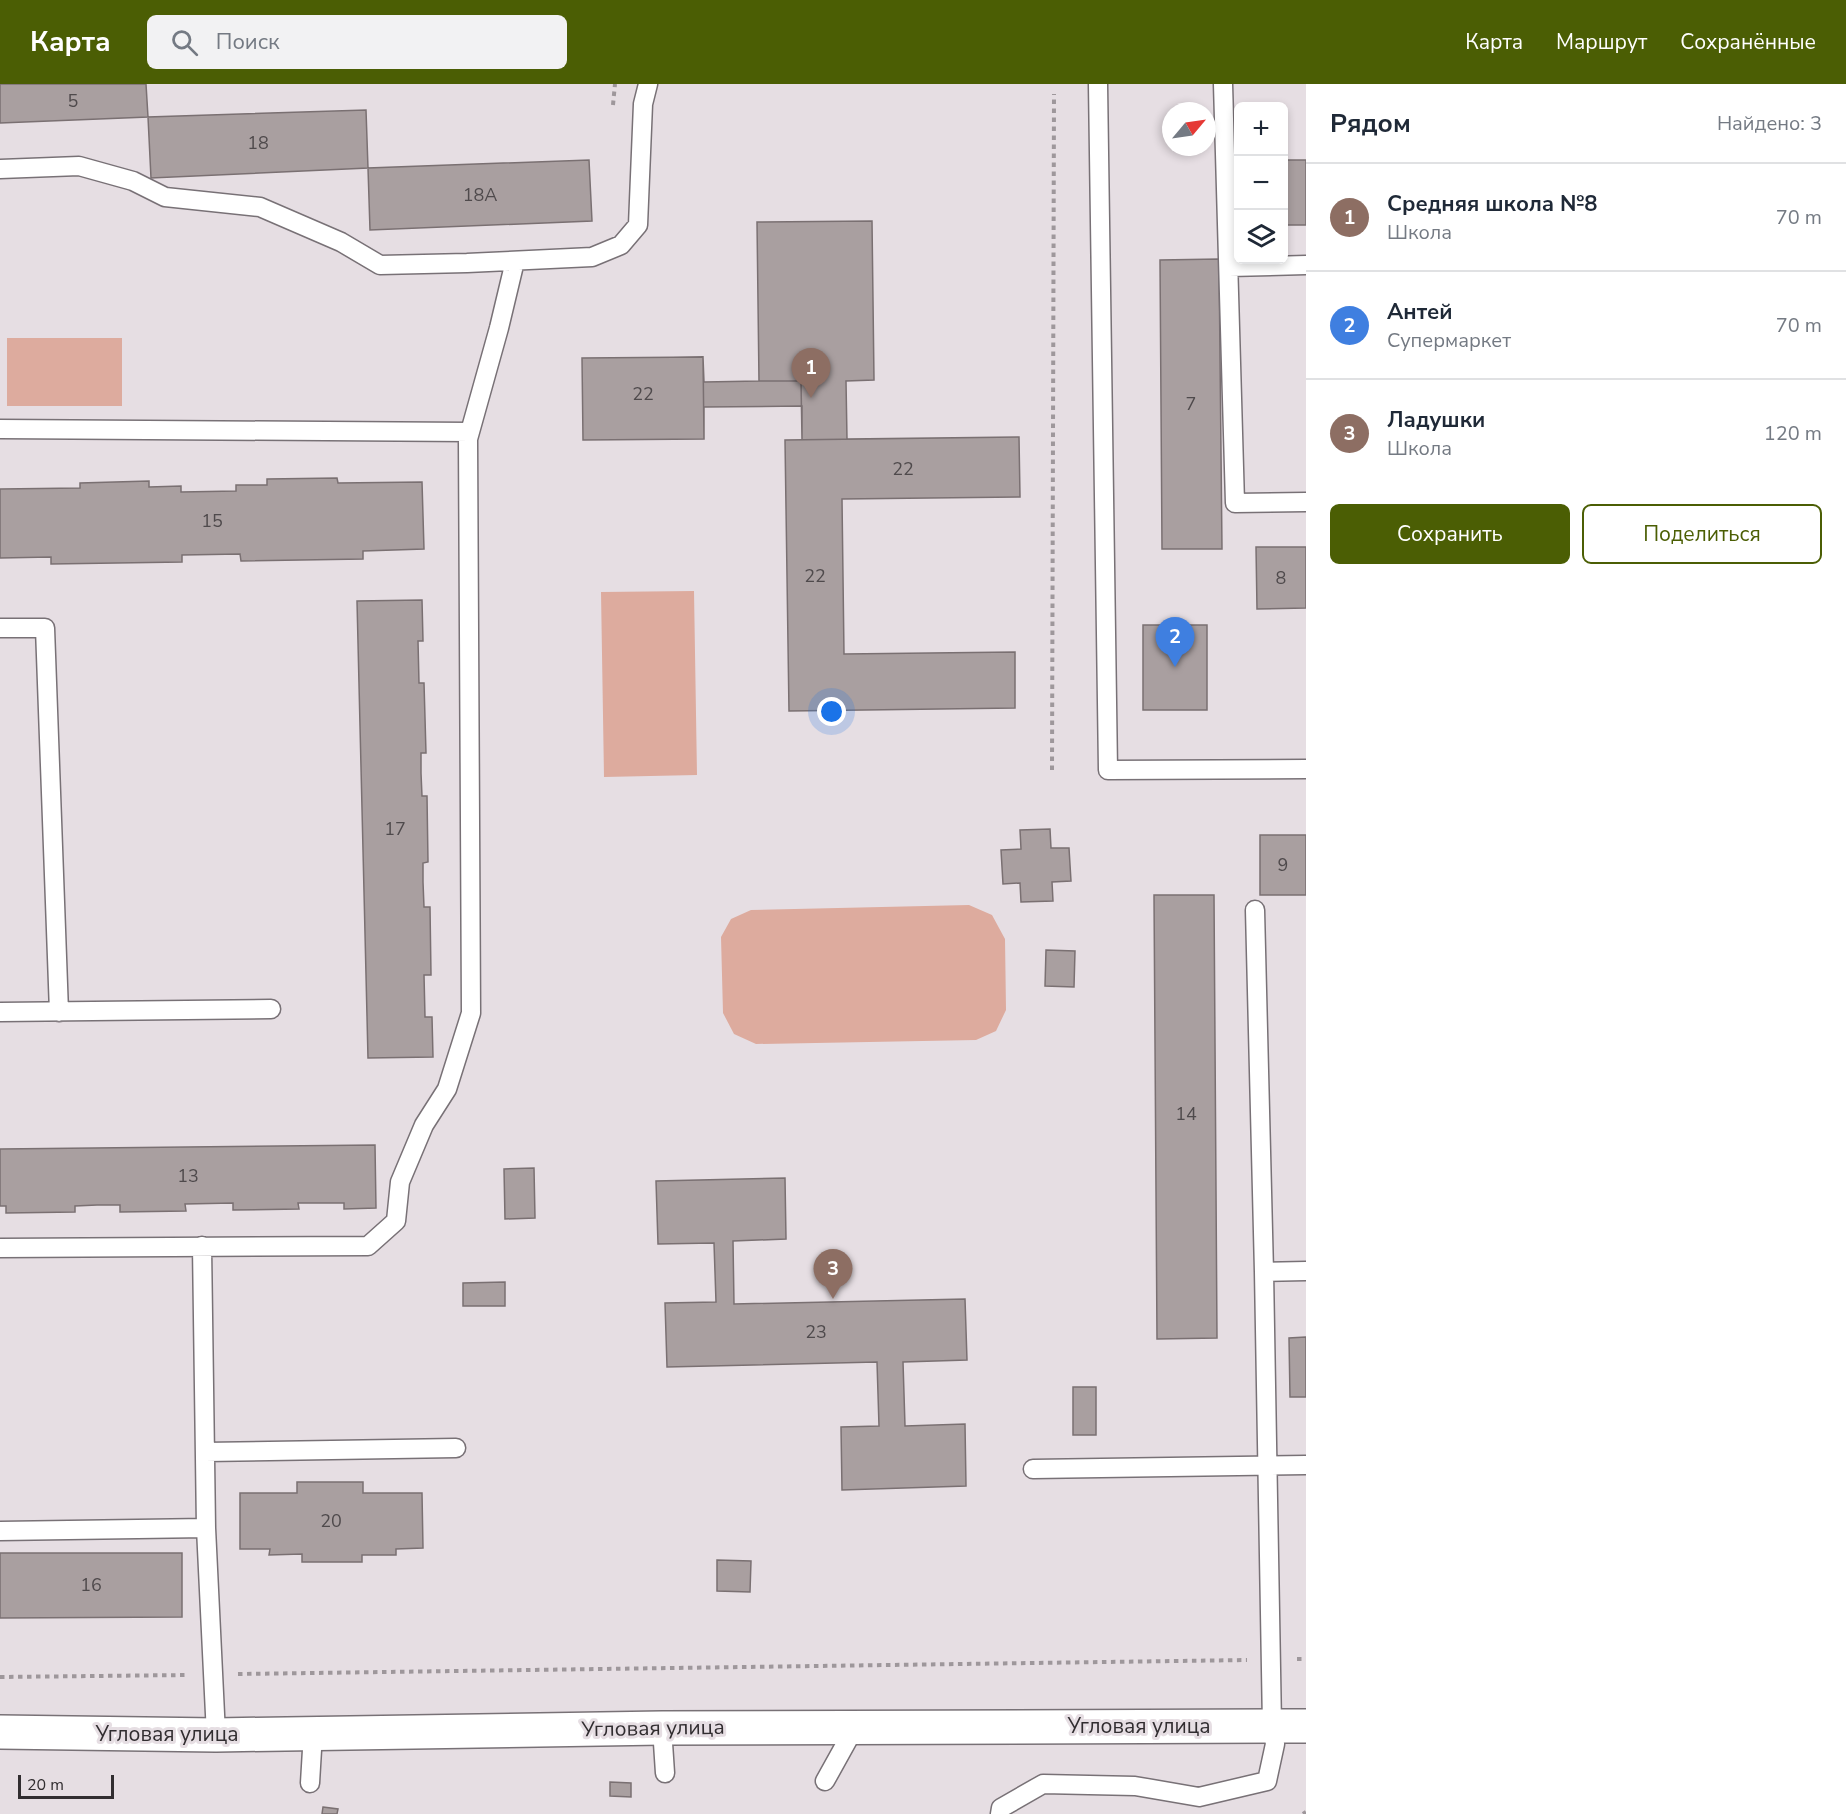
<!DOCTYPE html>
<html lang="ru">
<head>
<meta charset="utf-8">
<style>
  body { margin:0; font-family:"Nunito Sans",sans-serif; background:#f2f2f3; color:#1f2937 }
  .controls { position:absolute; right:18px; top:18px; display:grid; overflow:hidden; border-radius:9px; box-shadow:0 3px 9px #0003 }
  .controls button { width:54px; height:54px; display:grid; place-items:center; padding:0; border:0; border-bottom:2px solid #e0e1e3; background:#fff; color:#1f2937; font:30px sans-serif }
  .compass { position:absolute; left:1162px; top:18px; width:54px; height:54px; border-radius:50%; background:#fff; box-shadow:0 3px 9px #0003; rotate:61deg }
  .scale { position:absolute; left:18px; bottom:15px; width:96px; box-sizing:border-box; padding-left:6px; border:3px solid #312d30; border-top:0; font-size:16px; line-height:21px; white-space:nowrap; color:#312d30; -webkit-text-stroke:4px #e6dee3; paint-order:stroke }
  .you { position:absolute; left:832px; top:628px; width:21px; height:21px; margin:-15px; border:4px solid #fff; border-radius:50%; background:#1a73e8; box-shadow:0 0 0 9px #1a73e833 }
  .badge { display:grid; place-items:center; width:39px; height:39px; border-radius:50%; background:#4b5e04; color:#fff; font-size:20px; font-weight:700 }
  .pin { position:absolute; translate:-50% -50px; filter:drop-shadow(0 2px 3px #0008) }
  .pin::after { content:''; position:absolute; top:32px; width:21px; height:18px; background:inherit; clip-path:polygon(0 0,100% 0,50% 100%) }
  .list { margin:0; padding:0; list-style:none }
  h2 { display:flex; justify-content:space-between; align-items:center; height:78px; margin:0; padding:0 24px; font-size:26px }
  h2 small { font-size:20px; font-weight:400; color:#747a83 }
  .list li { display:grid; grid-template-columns:39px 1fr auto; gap:18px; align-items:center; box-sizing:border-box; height:108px; padding:0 24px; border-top:2px solid #e0e1e3 }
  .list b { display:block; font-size:22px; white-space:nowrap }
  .list p { margin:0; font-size:20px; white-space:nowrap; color:#747a83 }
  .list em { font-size:20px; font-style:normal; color:#747a83 }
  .actions { display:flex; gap:12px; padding:18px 24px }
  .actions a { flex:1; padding:14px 0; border:2px solid #4b5e04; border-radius:9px; text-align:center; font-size:21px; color:#4b5e04 }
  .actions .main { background:#4b5e04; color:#fff }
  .icon { flex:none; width:33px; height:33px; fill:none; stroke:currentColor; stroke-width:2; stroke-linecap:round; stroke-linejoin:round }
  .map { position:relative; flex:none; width:1306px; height:1730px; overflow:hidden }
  header { display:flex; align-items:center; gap:36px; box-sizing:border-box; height:84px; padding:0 30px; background:#4b5e04; color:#fff }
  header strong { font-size:28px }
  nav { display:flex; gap:33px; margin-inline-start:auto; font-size:21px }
  .search { width:420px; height:54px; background:#f2f2f3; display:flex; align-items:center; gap:15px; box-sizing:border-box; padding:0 21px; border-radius:9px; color:#747a83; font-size:22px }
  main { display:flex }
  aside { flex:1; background:#fff }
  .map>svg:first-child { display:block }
</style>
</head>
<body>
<header>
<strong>Карта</strong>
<div class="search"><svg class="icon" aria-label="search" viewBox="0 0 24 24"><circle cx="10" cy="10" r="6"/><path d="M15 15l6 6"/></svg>Поиск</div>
<nav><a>Карта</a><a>Маршрут</a><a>Сохранённые</a></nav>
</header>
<main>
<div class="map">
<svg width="1306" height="1730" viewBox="0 0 1306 1730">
  <rect width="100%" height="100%" fill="#e6dee3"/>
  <path fill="#ddab9e" d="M7,254H122V322H7Z
    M694,507L697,691L604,693L601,508Z
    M969,821L992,831L1005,855L1006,926L996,947L976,956L756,960L734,950L723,929L721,853L731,835L751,826Z"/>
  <path fill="#a99fa0" stroke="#7a7072" stroke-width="1.5" d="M0,0H146L148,33L0,39Z
    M366,26L368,84L151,94L148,33Z
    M589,76L592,137L370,146L368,84Z
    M1284,76H1306V141H1284Z
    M872,137L874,296L846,297L847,355L1019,353L1020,413L842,415L844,570L1015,568V624L789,627L785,356H802L801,297H759L757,138Z
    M872,137L874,296L846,297L847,355L1019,353L1020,413L842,415L844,570L1015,568V624L789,627L785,356H802V322L704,323V355L583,356L582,274L703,273L704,298L759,297L757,138Z
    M1219,175L1222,465H1162L1160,176Z
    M703,273L704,355L583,356L582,274Z
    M1019,353L1020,413L842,415L844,570L1015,568V624L789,627L785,356Z
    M337,394L338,399L422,398L424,465L363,467V475L241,477L240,470L182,471V478L51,480V473L0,474V405L80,404V399L149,397V403L181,402V408L236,407V401H267V395Z
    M1256,463H1306V524L1257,525Z
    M422,516L423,557H418L419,599H424L426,669H421V689L422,712H427L428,778L423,779V798L424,823H430L431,891H424L425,933H432L433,973L368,974L357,517Z
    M1143,541H1207V626H1143Z
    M1050,745L1051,764H1069L1071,797L1052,798L1053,817L1021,818L1020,799L1003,800L1001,766L1021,765L1020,746Z
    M1260,751H1306V811H1260Z
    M1154,811H1214L1217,1254L1157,1255Z
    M1046,866L1075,867L1074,903L1045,902Z
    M375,1061L376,1124L344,1125V1119H298L299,1125L233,1126V1119L185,1120L186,1127L120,1128V1121H97L75,1122V1128L6,1129V1122H0V1065Z
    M534,1084L535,1134L505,1135L504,1085Z
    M785,1094L786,1155L733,1157L734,1220L965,1215L967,1276L903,1278L905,1342L965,1340L966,1402L842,1406L841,1343L879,1342L877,1278L667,1283L665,1219L716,1218L714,1159L658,1160L656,1097Z
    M505,1198V1222H463V1199Z
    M1306,1253V1313H1290L1289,1254Z
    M1073,1303H1096V1351H1073Z
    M297,1398H363V1409H422L423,1464L396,1465V1471H362V1478H302V1470L269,1471L270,1465H240V1409H297Z
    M0,1469H182V1533L0,1534Z
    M717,1476L751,1477L750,1508L717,1507Z
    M610,1698L631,1699V1713L610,1712Z
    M323,1723L338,1725L337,1730H322Z"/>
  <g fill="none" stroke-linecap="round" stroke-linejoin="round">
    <defs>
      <path id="service" d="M1098,0L1108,686L1306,685
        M1223,0L1235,419L1306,418
        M0,85L79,82L133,97L165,113L260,123L341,158L380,181L467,179L592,173L621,161L638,141L643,20L648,0
        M1229,183L1306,181
        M0,345L470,348
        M0,544H45L59,928
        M0,928L271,925
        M202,1162L206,1444L216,1651
        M0,1164L368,1162L396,1137L400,1098L424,1041L447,1005L471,929L468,355L499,244L515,177
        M1264,1188L1306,1187
        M205,1368L456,1364
        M1033,1385L1306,1381
        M0,1447L206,1444
        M662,1644L665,1689
        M825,1697L855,1643
        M310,1699L313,1649
        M1000,1730L1001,1724L1043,1700L1135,1702L1199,1713L1267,1697L1275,1660L1272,1642L1264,1188L1255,826"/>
      <path id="minor" d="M0,1648L216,1651L662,1644L1306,1642"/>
    </defs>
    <use href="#service" stroke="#787176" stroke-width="21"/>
    <use href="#minor" stroke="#787176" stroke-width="36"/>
    <path stroke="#9e979b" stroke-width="4" stroke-dasharray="4.5 4.5" stroke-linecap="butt" d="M613,21L615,0
      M1052,686L1054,10
      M1297,1575H1306
      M238,1590L1247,1576
      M0,1593L188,1591
      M1303,1730L1306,1728"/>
    <use href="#service" stroke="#fff" stroke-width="18"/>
    <use href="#minor" stroke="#fff" stroke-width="33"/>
  </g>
  <g text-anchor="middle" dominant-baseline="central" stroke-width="6" stroke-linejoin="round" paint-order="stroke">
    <g font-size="18" fill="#4f4a4c">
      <text x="73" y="17">5</text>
      <text x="258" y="59">18</text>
      <text x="480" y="111">18А</text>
      <text x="643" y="310">22</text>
      <text x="1191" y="320">7</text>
      <text x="903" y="385">22</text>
      <text x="212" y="437">15</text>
      <text x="815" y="492">22</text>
      <text x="1281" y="494">8</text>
      <text x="395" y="745">17</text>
      <text x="1283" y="781">9</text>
      <text x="1186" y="1030">14</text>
      <text x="188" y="1092">13</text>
      <text x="816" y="1248">23</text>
      <text x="331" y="1437">20</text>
      <text x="91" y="1501">16</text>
    </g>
    <g font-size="21" fill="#312d30" stroke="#e6dee3">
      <text x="1139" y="1642">Угловая улица</text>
      <text transform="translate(653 1644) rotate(-1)">Угловая улица</text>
      <text x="167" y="1650">Угловая улица</text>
    </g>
  </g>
</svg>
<div class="controls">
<button>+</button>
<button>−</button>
<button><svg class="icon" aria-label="layers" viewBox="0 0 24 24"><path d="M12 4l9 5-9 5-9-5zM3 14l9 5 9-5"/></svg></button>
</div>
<svg class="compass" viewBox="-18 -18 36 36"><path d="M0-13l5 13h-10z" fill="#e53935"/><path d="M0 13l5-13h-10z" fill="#747a83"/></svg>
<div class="scale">20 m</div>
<div class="you"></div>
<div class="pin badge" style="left:811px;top:314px;background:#8d6e63">1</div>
<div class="pin badge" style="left:1175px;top:583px;background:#3f7fe0">2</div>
<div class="pin badge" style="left:833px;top:1215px;background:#8d6e63">3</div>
</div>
<aside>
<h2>Рядом<small>Найдено: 3</small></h2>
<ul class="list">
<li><span class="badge" style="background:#8d6e63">1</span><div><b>Средняя школа №8</b><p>Школа</p></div><em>70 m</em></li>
<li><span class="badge" style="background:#3f7fe0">2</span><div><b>Антей</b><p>Супермаркет</p></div><em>70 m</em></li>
<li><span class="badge" style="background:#8d6e63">3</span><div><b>Ладушки</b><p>Школа</p></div><em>120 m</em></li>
</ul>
<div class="actions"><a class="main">Сохранить</a><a>Поделиться</a></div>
</aside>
</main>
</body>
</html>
